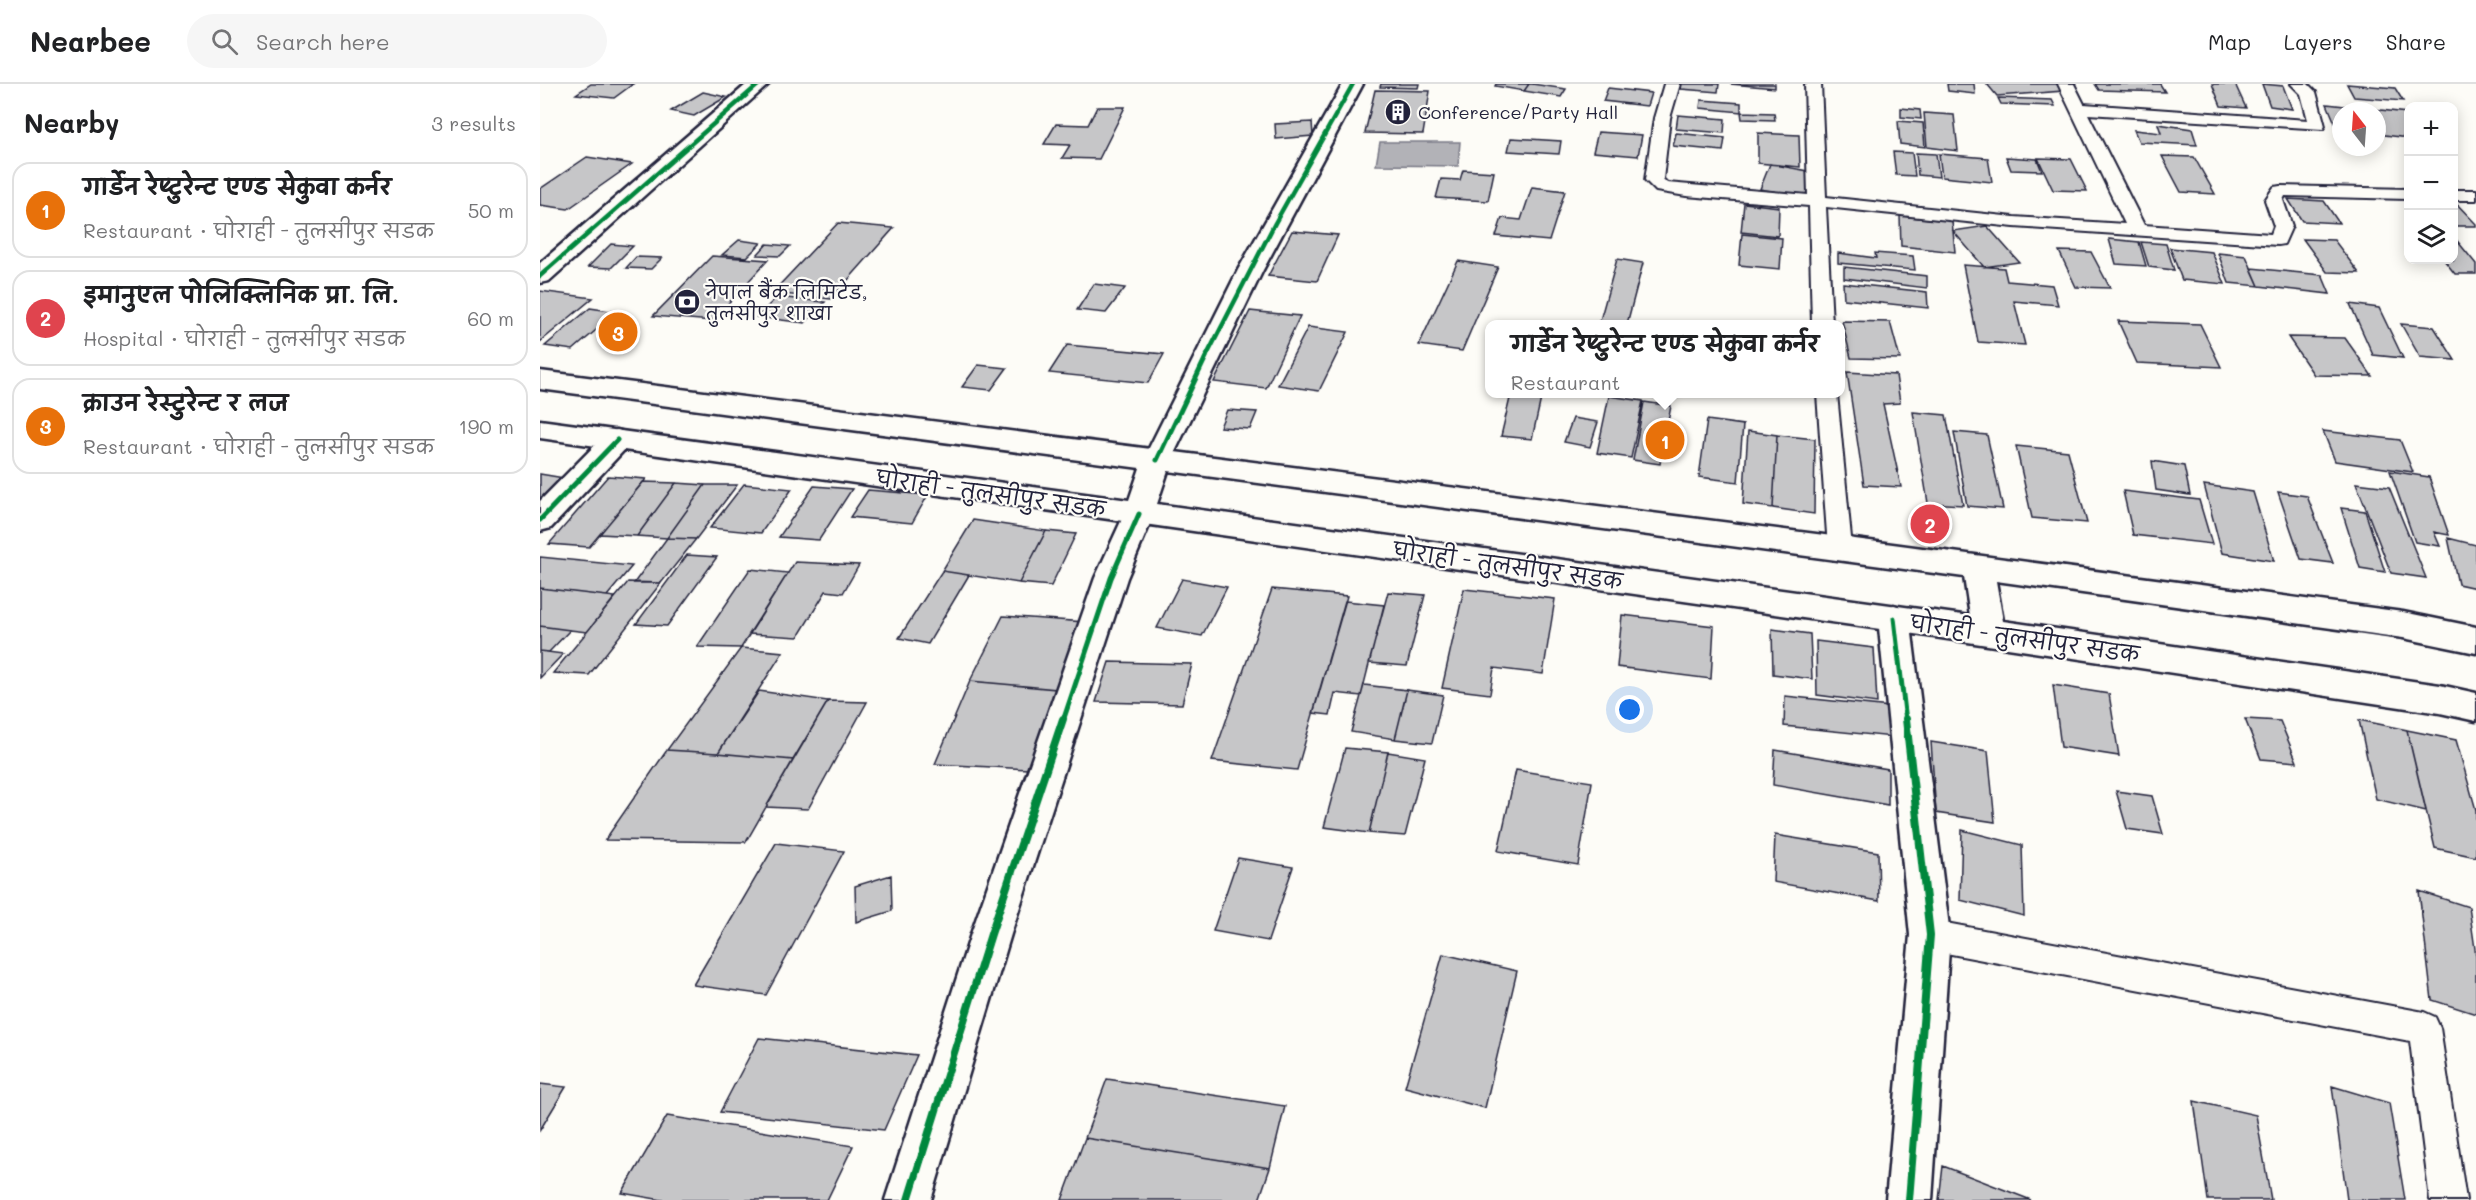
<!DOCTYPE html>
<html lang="en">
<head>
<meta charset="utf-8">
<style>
  body { margin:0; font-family:Mali,"Playpen Sans Deva",sans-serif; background:#f6f6f6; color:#202124 }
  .controls { position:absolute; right:18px; top:18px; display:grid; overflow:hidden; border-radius:12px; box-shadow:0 3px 15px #0003 }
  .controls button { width:54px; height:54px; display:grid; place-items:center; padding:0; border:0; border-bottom:2px solid #e0e0e0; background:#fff; color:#202124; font:30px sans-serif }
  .compass { position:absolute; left:1792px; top:18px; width:54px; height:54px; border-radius:50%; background:#fff; box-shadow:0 3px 15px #0003; rotate:343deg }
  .you { position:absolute; left:1090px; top:626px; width:21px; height:21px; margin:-15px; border:4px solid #fff; border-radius:50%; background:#1a73e8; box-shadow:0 0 0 9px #1a73e833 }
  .badge { display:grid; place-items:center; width:39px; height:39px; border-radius:50%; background:#db2777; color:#fff; font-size:20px; font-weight:700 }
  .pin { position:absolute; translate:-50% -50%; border:3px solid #fff; box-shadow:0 2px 6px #0006 }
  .popup { position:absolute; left:945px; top:236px; width:360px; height:78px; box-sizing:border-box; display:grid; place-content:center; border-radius:12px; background:#fff; filter:drop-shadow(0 2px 4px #0005); font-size:20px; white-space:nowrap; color:#757577 }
  .popup b { font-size:22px; color:#202124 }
  .popup::after { content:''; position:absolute; left:50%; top:100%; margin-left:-12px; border:12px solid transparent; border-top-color:#fff }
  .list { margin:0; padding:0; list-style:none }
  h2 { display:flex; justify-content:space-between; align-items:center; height:78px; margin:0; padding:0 24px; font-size:26px }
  h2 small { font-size:20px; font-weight:400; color:#757577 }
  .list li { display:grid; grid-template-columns:39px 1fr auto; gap:18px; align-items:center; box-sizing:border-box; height:96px; margin:0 12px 12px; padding:0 12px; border:2px solid #e0e0e0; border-radius:18px }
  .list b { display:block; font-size:22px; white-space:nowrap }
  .list p { margin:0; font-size:20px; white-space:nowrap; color:#757577 }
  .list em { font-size:20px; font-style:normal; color:#757577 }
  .icon { flex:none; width:33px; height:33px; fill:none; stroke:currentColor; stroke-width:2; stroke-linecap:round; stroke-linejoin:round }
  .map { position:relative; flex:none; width:1936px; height:1116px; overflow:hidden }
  header { display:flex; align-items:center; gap:36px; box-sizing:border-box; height:84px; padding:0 30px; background:#fff; border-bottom:2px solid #e0e0e0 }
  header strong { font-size:28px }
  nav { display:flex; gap:33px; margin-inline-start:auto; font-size:21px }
  .search { width:420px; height:54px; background:#f6f6f6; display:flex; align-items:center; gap:15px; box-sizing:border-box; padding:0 21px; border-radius:33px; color:#757577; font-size:22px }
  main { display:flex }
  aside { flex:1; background:#fff }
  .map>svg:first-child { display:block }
</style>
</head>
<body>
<header>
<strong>Nearbee</strong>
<div class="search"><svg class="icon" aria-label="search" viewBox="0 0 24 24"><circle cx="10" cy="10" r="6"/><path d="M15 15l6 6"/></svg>Search here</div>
<nav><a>Map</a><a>Layers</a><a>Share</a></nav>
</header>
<main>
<aside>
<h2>Nearby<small>3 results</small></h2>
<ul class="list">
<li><span class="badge" style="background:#e8710a">1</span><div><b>गार्डेन रेष्टुरेन्ट एण्ड सेकुवा कर्नर</b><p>Restaurant · घोराही - तुलसीपुर सडक</p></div><em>50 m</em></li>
<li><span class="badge" style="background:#e0444e">2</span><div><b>इमानुएल पोलिक्लिनिक प्रा. लि.</b><p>Hospital · घोराही - तुलसीपुर सडक</p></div><em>60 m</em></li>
<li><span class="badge" style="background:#e8710a">3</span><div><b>क्राउन रेस्टुरेन्ट र लज</b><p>Restaurant · घोराही - तुलसीपुर सडक</p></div><em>190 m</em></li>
</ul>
</aside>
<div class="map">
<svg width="1936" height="1116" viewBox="0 0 1936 1116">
  <rect width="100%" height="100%" fill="#fdfcf7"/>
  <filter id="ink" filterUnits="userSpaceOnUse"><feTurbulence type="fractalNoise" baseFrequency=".0167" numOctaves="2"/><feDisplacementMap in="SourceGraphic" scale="12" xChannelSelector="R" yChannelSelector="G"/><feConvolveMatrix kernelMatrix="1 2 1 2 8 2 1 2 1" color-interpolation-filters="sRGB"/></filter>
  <g filter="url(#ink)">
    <path fill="#b2b2b7" stroke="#787885" stroke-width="1.5" d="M840,58H920L918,82L836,81Z"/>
    <path fill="#c6c6c8" stroke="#22223b" stroke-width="1.5" d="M51,0H93L74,14L36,10Z
      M841,0H879L878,4L840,3Z
      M956,0H989L984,7L955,2Z
      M989,0H992L1026,5L1021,13L984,7Z
      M1142,0H1179L1178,8L1141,5Z
      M1190,0H1235V4Z
      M1407,0H1434L1435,10L1408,7Z
      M1447,0H1517L1523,7L1457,12Z
      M1555,0H1620L1625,8L1559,6Z
      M1672,0H1695L1706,24L1681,22Z
      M1722,0L1743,2L1752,25L1730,22Z
      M1807,0L1855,4L1863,17L1814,13Z
      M1068,4L1111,9L1107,22L1063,17Z
      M835,6L890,7L883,50L825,49Z
      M163,8L186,13L154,32L131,27Z
      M1458,14L1512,16L1515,22L1461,20Z
      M1161,16L1201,19V28L1160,24Z
      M1787,20L1867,29L1868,54L1837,50V27H1801V46H1798Z
      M557,23H585L559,75L522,74L530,61L504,60L516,40L548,41Z
      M1361,24L1380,26L1381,35L1361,33Z
      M1201,28L1234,29L1235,36L1202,35Z
      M1384,29L1414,31L1418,67L1387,63Z
      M1138,31L1185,35L1184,49L1136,45Z
      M1358,37L1383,39L1385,63L1360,60Z
      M772,38L773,52L736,55L735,40Z
      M1618,40L1652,45L1657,61L1599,58L1594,46L1621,49Z
      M1058,48L1102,51L1098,72L1053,68Z
      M1136,49L1185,54L1183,67L1133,62Z
      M1218,49L1259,51L1260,83L1218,79Z
      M971,54L1021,57L1019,70L968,67Z
      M1353,68L1372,69L1375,92L1356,91Z
      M1376,69L1396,70L1399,93L1378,91Z
      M1399,70L1448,74L1452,98L1402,93Z
      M1622,72L1654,73L1675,110L1641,108Z
      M47,73L92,80L28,125L0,121V105Z
      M1466,73L1497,75L1502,87L1471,86Z
      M1498,74L1531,75L1547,107L1513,106Z
      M1230,80L1274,88L1265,113L1220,105Z
      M923,86L954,88L948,117L896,114L901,95L920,96Z
      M992,103L1025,107L1009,157L956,152L962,134L981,136Z
      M1748,115L1784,117L1799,139L1762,137Z
      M1914,117L1936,140V142H1914Z
      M1204,119L1239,123L1238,152L1201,148Z
      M1360,132L1412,137L1415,168L1361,162Z
      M298,139L354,144L291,215L232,209Z
      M1447,142L1479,178L1444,183L1413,147Z
      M752,147L798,151L777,197L728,192Z
      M1202,150L1242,154L1240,185L1199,181Z
      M1914,153L1936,180V190H1915L1904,176H1914Z
      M1569,155L1599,158L1606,182L1576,180Z
      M1763,155L1794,156L1819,189L1787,188Z
      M199,156L221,159L207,173L182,171Z
      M1601,158L1626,160L1634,186L1609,183Z
      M71,160L93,162L71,184L48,183Z
      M227,160L250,162L240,172L217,171Z
      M1630,164L1672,168L1685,200L1642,196Z
      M1519,167L1551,168L1570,204L1536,203Z
      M1298,169L1336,174L1335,169L1373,172L1375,186L1298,179Z
      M1678,169L1706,172L1719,202L1689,199Z
      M172,172L228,176L172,237L113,232Z
      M96,173L122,174L111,185L86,184Z
      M1077,175L1103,179L1087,240H1059Z
      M918,177L958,183L922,267L879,261Z
      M1423,181L1464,184L1467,197L1512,201L1518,221L1474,217L1485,261L1438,258Z
      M1304,183L1387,192V204L1304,194Z
      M1711,184L1782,191L1790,210L1719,202Z
      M1303,199L1387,208L1388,224L1304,215Z
      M554,200L585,204L566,229L537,226Z
      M0,208V207L53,214L0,258Z
      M237,213L285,218L265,239L217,233Z
      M1810,220L1839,224L1863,274L1833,271Z
      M50,224L77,228L33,266L5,262Z
      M710,227L760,232L726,304L674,298Z
      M1302,237L1350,238L1360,275L1311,274Z
      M1578,237L1660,240L1681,283L1597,279Z
      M1861,240L1894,243L1915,276L1880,273Z
      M768,243L808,248L779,307L738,301Z
      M1748,253L1805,254L1832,292L1774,291Z
      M527,261L624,270L608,299L509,289Z
      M438,281L467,284L451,306L422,303Z
      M1307,288L1356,291L1360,319L1343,320L1361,403L1324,401Z
      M971,310H1002L992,355L961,352Z
      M1069,312L1103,317L1091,374L1057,369Z
      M1104,318L1131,322L1120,380L1093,376Z
      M687,326L717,328L710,345L680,343Z
      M1373,328L1406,331L1423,421L1388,419Z
      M1033,334L1058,338L1050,363L1024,358Z
      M1167,336L1203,341L1198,398L1159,393Z
      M1208,347L1237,351L1233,424L1203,420Z
      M1783,347L1860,356L1873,388L1795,377Z
      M1414,348L1447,351L1463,425L1427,422Z
      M1237,351L1275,355L1274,430L1233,424Z
      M1476,362L1528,367L1547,439L1492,434Z
      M1612,377L1644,382L1650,411L1616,406Z
      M1850,387L1889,393L1909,451L1894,448L1900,462L1875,458Z
      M0,390L30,395L0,424Z
      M68,392L106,395L49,463L9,460Z
      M103,398L136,399L97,452L60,450Z
      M136,399L165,401L127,454L97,452Z
      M1816,399L1849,403L1886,494L1851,489Z
      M204,400L252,405L221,449L170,444Z
      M165,401H197L156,455L127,454Z
      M1664,401L1713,408L1734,477L1682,469Z
      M274,402L312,405L279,456L239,453Z
      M328,406L388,411L372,439L310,433Z
      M1583,407L1659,416L1672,460L1593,451Z
      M1738,408L1767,412L1793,479L1761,475Z
      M1801,424L1825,427L1845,488L1820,484Z
      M433,436L506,447L479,499L402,487Z
      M506,447L536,450L511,502L479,499Z
      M127,454L156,455L121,499H94Z
      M1908,454L1936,461V504L1918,500Z
      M147,471L177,473L127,542L96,540Z
      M0,473L92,482L67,512L0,504Z
      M255,478L319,481L303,509L286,507L258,553L209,550Z
      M210,485L248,489L201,564L157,563Z
      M402,487L429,491L388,560L359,554Z
      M642,495L687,503L662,552L617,544Z
      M88,498L121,499L49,591L13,589Z
      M0,504L67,512L75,513L47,548L30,546L0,542Z
      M732,505L807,512L757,686L672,677Z
      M924,505L1015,515L1003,590L954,584L950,610L902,604Z
      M848,508L885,511L867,582L829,579Z
      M805,517L844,521L821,612L795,609L790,631L773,629Z
      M1082,531L1174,542L1171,595L1077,583Z
      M463,532L545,538L516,605L430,597Z
      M0,542L30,546L9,568L0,567Z
      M1232,545L1270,550L1272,595L1233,590Z
      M1276,557L1334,564L1337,619L1277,611Z
      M201,564L243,568L178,669L127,666Z
      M0,567L23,570L0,594Z
      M569,578L652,580L642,620L556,618Z
      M430,597L516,605L488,685L395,680Z
      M824,601L867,606L855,655L811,648Z
      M1513,601L1569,610L1579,672L1521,663Z
      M867,606L903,611L892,659L855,655Z
      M219,607L288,617L253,676L178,669Z
      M1245,612L1350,623L1353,653L1244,642Z
      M288,617L327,618L268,725L226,723Z
      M1705,635L1740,637L1757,678L1721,675Z
      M1819,636L1867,646L1886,727L1836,715Z
      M1867,646L1916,656L1936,726V773L1895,764Z
      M1391,658L1448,667L1455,738L1396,729Z
      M805,664L848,668L829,749L784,743Z
      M127,666L178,669L253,676L206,758L65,756Z
      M1235,666L1348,685V721L1233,701Z
      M848,668L885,674L865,752L829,749Z
      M976,686L1052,698L1038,781L958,767Z
      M1576,707L1612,712L1623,750L1587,745Z
      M1422,746L1482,761L1484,832L1420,816Z
      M1235,751L1338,768L1339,817L1233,798Z
      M236,759L304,767L226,911L153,901Z
      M698,774L753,783L728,857L673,847Z
      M351,791L352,827L316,838L315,802Z
      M1879,807L1929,823L1936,872V930L1892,916Z
      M903,870L977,887L945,1024L865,1003Z
      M219,954L377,971L344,1046L180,1028Z
      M567,995L745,1022L730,1084L545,1054Z
      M0,1000L26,1003L0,1046Z
      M1792,1002L1849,1019L1865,1116H1807Z
      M1654,1017L1716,1031L1731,1116H1668Z
      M127,1032L313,1062L287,1116H122L82,1109Z
      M545,1054L730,1084L719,1116H522Z
      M1403,1082L1491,1116H1399Z"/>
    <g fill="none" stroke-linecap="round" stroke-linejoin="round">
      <defs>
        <path id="lane" d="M1124,0H1140L1130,34L1123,95L1127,99L1268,111L1265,0H1281L1286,113L1474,133L1585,140L1518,0H1534L1544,20L1768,36L1761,10L1751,0H1768L1776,8L1785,42L1783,45L1548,30L1604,141L1731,150L1734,142L1725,116L1734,103L1740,102L1868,105V115L1745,112L1743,116L1752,142L1744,160L1738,161L1474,143L1286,123L1292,240H1272L1269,122L1146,112L1116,107L1105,96L1114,34Z
          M1914,106H1936V116H1914Z
          M1277,310H1297L1312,464L1308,470L1300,473L1292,470L1288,464Z
          M1390,836L1884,928L1895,933L1900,944L1926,1116H1890L1870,957L1390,866L1379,862L1375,851L1379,840Z"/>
        <path id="street" d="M207,0H229L9,197L0,199V179Z
          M803,0H823L723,186L631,376L627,383L617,386L607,383L603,376L698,186Z
          M77,346L87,349L91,356L87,363L11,444L0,447V417L67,349Z
          M599,419L610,422L614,430L587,494L471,850L391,1116H345L431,850L555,494L588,422Z
          M1354,521L1365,525L1370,534L1410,851L1392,1116H1346L1370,851L1338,534L1343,525Z"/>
        <path id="primary" d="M0,287L1300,453L1863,528L1936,543V569L1863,554L1456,497L1463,537L1900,601L1936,609V637L1900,629L1354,547L0,354V336L589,416L600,384L0,305ZM628,387L1424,493L1430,532L617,420Z"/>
      </defs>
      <use href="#lane" stroke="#22223b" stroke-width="4"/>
      <use href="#street" stroke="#22223b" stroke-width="5"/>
      <use href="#primary" stroke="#22223b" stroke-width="5"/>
      <use href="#lane" fill="#fdfcf7" fill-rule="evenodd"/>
      <use href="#street" fill="#fdfcf7" fill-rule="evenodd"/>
      <use href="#primary" fill="#fdfcf7" fill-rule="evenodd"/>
      <defs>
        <path id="cycleway-far2" d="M0,192L219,0
          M665,275L735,139L813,0"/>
        <path id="cycleway-far1" d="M617,376L666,273
          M0,436L77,356
          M1354,534L1366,637
          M523,637L571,494L599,430"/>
        <path id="cycleway" d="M1366,635L1390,851L1369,1116
          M368,1116L451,850L523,635"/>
      </defs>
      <use href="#cycleway-far2" stroke="#fdfcf7" stroke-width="7"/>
      <use href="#cycleway-far1" stroke="#fdfcf7" stroke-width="9"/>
      <use href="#cycleway" stroke="#fdfcf7" stroke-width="11"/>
      <use href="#cycleway-far2" stroke="#00873e" stroke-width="4.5"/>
      <use href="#cycleway-far1" stroke="#00873e" stroke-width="5"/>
      <use href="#cycleway" stroke="#00873e" stroke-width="8"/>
    </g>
  </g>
  <defs>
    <symbol id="building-disc" viewBox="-11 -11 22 22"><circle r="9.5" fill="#22223b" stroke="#fdfcf7"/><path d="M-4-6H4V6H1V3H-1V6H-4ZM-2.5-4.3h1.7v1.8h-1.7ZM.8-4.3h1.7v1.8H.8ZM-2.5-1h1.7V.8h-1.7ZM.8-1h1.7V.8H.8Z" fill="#fff"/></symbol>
    <symbol id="bank-disc" viewBox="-11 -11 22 22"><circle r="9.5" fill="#22223b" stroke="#fdfcf7"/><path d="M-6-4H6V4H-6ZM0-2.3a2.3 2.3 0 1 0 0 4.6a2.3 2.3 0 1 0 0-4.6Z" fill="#fff"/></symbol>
  </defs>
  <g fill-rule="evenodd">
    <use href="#building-disc" x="843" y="13" width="30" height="30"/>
    <use href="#bank-disc" x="132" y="203" width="30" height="30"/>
  </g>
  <g text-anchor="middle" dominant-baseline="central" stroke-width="4.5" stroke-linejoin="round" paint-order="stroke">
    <g font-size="18" fill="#22223b" stroke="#fdfcf7" text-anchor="start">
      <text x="878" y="28">Conference/Party Hall</text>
      <text x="166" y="208">नेपाल बैंक लिमिटेड,<tspan x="166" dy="21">तुलसीपुर शाखा</tspan></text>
    </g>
    <g font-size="21" fill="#22223b" stroke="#fdfcf7">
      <text transform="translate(451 409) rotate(8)">घोराही - तुलसीपुर सडक</text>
      <text transform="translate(968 481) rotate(8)">घोराही - तुलसीपुर सडक</text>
      <text transform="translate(1485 554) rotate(8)">घोराही - तुलसीपुर सडक</text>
    </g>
  </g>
</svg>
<div class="controls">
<button>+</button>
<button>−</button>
<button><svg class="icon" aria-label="layers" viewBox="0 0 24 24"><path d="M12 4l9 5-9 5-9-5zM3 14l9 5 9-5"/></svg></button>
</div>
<svg class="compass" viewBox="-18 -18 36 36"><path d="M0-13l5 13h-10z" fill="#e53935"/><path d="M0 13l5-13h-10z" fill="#757577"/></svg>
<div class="you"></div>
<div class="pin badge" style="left:1125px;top:356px;background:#e8710a">1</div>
<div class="popup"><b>गार्डेन रेष्टुरेन्ट एण्ड सेकुवा कर्नर</b>Restaurant</div>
<div class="pin badge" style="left:1390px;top:440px;background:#e0444e">2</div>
<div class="pin badge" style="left:78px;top:248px;background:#e8710a">3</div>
</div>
</main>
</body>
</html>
